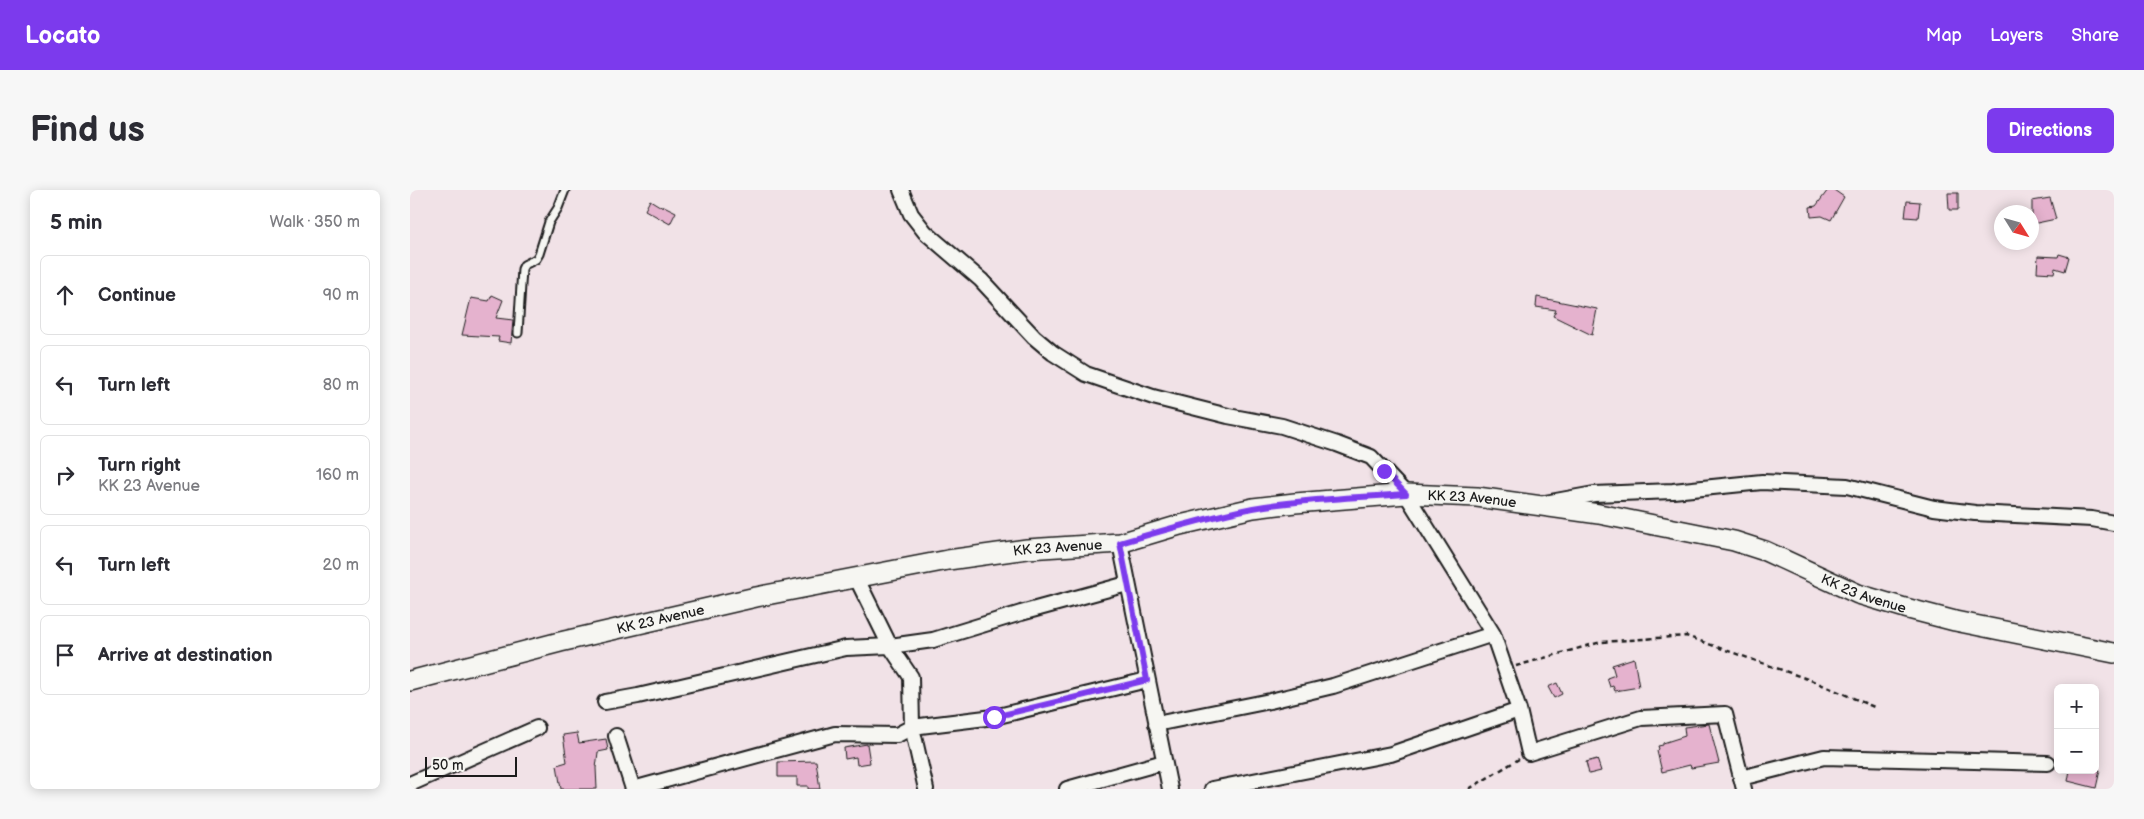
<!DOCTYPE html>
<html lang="en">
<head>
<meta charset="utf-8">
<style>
  body { margin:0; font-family:"Balsamiq Sans",sans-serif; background:#f7f7f7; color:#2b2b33 }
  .controls { position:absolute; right:15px; bottom:15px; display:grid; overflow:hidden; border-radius:8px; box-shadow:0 2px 12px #0003 }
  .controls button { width:45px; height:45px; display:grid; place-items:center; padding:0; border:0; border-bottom:1px solid #e1e1e2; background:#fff; color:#2b2b33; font:25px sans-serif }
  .compass { position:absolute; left:1584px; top:15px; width:45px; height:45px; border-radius:50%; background:#fff; box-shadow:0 2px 12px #0003; rotate:127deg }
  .scale { position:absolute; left:15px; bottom:12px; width:92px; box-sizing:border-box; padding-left:5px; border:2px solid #1c1c1c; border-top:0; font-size:14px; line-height:18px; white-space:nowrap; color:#1c1c1c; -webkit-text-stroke:4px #f6f6f2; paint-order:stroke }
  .stop { position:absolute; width:15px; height:15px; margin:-11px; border:4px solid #7c3aed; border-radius:50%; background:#fff }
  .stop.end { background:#7c3aed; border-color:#fff; box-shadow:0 1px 5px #0008 }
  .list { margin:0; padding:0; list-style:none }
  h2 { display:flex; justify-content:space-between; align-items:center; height:65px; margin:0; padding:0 20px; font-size:21px }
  h2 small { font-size:16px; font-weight:400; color:#7c7c81 }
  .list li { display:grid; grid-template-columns:32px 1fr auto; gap:15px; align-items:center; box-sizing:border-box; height:80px; margin:0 10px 10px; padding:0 10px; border:1px solid #e1e1e2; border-radius:8px }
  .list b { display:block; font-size:19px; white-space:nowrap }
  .list p { margin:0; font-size:16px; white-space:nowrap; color:#7c7c81 }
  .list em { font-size:16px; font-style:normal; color:#7c7c81 }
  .icon { flex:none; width:28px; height:28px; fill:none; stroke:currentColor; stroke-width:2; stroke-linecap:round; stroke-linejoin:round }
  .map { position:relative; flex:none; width:1704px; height:599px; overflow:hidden; border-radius:8px }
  header { display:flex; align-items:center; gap:30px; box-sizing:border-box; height:70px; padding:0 25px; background:#7c3aed; color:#fff }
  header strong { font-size:24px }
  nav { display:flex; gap:28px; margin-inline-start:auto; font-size:18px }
  .intro { display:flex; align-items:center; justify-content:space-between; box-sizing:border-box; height:120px; padding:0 30px }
  h1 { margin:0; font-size:35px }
  .button { padding:12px 22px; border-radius:8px; background:#7c3aed; color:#fff; font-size:18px; font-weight:700 }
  main { display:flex; gap:30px; padding:0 30px }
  aside { flex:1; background:#fff; border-radius:8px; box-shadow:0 2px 12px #0003 }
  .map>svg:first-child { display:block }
</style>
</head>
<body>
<header>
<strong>Locato</strong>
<nav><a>Map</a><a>Layers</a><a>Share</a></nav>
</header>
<div class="intro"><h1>Find us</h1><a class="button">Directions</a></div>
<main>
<aside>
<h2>5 min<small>Walk · 350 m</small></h2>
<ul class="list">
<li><svg class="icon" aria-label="ahead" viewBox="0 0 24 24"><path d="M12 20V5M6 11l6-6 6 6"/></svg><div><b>Continue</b></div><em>90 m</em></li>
<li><svg class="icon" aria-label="left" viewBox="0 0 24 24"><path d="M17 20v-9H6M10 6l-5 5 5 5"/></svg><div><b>Turn left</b></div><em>80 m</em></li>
<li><svg class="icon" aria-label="right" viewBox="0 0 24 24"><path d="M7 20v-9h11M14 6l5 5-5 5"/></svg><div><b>Turn right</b><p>KK 23 Avenue</p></div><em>160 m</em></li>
<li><svg class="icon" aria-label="left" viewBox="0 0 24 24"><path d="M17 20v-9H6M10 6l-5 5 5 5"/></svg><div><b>Turn left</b></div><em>20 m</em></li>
<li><svg class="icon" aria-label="arrive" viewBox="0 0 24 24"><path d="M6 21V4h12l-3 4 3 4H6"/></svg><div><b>Arrive at destination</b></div></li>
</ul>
</aside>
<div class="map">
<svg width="1704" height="599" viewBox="0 0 1704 599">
  <rect width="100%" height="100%" fill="#f1e2e7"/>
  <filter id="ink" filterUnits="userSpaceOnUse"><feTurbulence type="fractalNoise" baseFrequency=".02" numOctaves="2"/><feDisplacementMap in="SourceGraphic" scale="10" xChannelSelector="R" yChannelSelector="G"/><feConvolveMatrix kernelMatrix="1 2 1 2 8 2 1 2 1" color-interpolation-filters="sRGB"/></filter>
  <g filter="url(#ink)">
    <path fill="#e5b2ce" stroke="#1c1c1c" d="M1418,0H1424L1434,7L1421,30L1412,26L1401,27L1400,17L1406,16Z
      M1538,3H1548V20H1539Z
      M1640,8L1646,29L1622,34V11Z
      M240,10L253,18L254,16L266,22L260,34L235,20Z
      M1497,11L1510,12L1508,28L1495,27Z
      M1649,64L1659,67L1655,81L1645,78L1644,83L1627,82L1628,66L1648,67Z
      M82,105L93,110L86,128L103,130L101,153L88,151L89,147L52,145L61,108L79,111Z
      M1127,107L1187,119L1182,145L1143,126L1146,120L1126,117Z
      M1224,468L1229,497L1205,501L1203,496L1200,497L1197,488L1205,485L1202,475Z
      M1147,493L1152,504L1144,508L1138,497Z
      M1299,534L1309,573L1281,578L1280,575L1252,582L1247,561L1249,559L1248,556L1253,555V553L1275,546L1274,537Z
      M167,543L169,553L196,549L198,560L188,562L186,578L187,599H151L147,575L157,572L153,545Z
      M457,554L460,573L447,575L446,567L435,569L434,558Z
      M1187,569L1191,581L1179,584L1176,572Z
      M406,571L410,599H398V596H387V587H368V572Z
      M1660,580H1690L1686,598L1658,591Z"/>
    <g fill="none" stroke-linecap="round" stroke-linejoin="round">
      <defs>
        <path id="lane" d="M108,143L112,79L114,75L126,69L129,64L139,32L148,18L155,0"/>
        <path id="street" d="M491,0L501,24L515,42L571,90L624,147L643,163L676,184L743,207L818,226L872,236L927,254L961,267L996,304L1083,444L1109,520L1119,563L1231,528L1315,524L1334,599
          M1135,313L1184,304L1263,301L1352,292L1437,296L1524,318L1565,323L1682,329L1704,333
          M710,353L760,599
          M447,389L480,456L501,487L502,537L516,599
          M195,512L228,506L436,458L480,456L523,450L611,423L717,394
          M746,534L860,511L923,496L1083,444
          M206,546L223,599
          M1331,588L1414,567L1638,573
          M0,594L127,538
          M223,599L425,544L487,545L502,537L584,527L737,490
          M657,599L754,572
          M802,599L981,564L1109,520"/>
        <g id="secondary">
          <path id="s1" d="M0,491L150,452L346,407L538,370L617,359L710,353L770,335L843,318L885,313L996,304L1067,307L1189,324L1324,351L1355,361L1448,404L1495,418L1545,431L1704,463"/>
        </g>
      </defs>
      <use href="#lane" stroke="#1c1c1c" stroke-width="11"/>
      <use href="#street" stroke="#1c1c1c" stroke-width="18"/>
      <use href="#secondary" stroke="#1c1c1c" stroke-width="22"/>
      <path stroke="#1c1c1c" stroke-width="2.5" stroke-dasharray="5 4" stroke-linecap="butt" d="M1106,476L1191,452L1276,446L1403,491L1464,517
        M1059,599L1109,569"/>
      <use href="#lane" stroke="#f6f6f2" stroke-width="7"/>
      <use href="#street" stroke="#f6f6f2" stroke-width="14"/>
      <use href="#secondary" stroke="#f6f6f2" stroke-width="19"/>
    </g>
  </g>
  <g fill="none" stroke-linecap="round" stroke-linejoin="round" filter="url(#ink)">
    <path stroke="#7c3aed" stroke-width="6" d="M584,527L737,490L710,353C754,340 798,327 843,318C894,309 945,308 996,304L974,281"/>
  </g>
  <g text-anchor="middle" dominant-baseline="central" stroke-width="4" stroke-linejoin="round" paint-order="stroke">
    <g font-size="14" fill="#1c1c1c" stroke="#f6f6f2">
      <text stroke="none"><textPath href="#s1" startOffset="1082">KK 23 Avenue</textPath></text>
      <text stroke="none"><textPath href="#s1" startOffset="662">KK 23 Avenue</textPath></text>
      <text stroke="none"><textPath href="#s1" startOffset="1488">KK 23 Avenue</textPath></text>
      <text stroke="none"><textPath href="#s1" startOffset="258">KK 23 Avenue</textPath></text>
    </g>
  </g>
</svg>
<div class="controls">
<button>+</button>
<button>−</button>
</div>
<svg class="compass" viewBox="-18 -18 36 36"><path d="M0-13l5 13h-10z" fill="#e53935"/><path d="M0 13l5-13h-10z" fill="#7c7c81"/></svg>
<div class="scale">50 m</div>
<div class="stop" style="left:584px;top:527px"></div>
<div class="stop end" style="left:974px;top:281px"></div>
</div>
</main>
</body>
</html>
